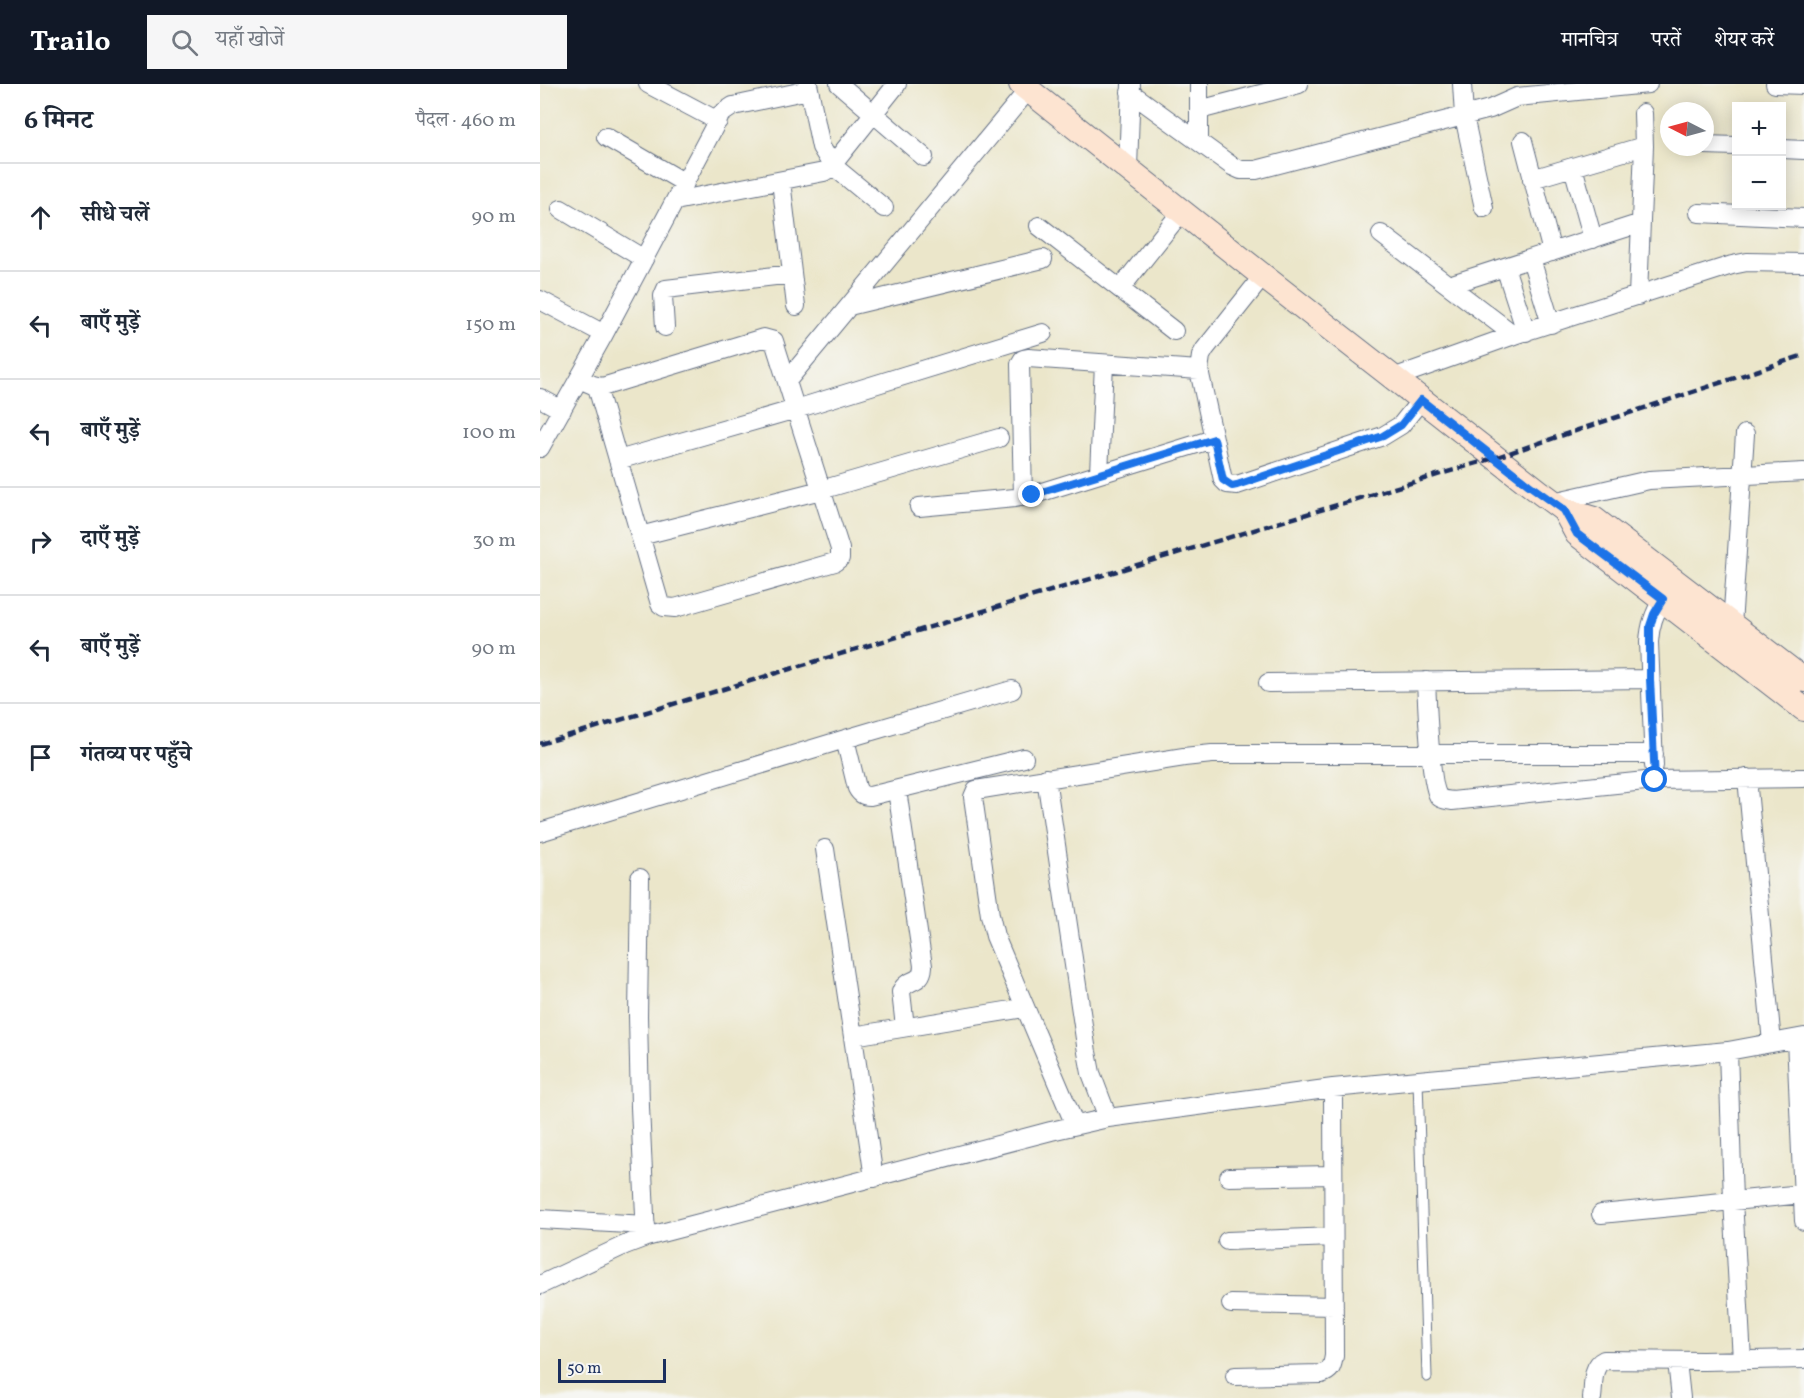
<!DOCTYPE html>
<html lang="hi">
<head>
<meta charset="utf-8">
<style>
  body { margin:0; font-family:Vollkorn,"Noto Serif Devanagari",serif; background:#f6f6f7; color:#1f2937 }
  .controls { position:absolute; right:18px; top:18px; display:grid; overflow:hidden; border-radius:0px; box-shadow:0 3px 15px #0003 }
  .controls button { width:54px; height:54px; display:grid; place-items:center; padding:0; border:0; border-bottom:2px solid #e0e1e3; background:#fff; color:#1f2937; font:30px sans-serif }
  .compass { position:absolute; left:1120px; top:18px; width:54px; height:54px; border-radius:50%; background:#fff; box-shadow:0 3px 15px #0003; rotate:276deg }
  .scale { position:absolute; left:18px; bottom:15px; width:108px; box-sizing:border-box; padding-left:6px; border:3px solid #1b2f5e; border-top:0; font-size:16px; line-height:21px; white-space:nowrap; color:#1b2f5e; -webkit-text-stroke:4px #f6f6f2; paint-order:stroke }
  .stop { position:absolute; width:18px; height:18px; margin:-14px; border:4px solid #1a73e8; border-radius:50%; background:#fff }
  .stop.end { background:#1a73e8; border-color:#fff; box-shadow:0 2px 6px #0008 }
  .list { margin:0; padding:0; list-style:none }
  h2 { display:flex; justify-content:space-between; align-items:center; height:78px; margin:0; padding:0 24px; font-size:26px }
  h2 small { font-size:20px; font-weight:400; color:#747a83 }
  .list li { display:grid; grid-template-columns:39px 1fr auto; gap:18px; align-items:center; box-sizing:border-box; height:108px; padding:0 24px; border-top:2px solid #e0e1e3 }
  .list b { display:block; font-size:22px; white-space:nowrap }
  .list em { font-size:20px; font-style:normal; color:#747a83 }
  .icon { flex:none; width:33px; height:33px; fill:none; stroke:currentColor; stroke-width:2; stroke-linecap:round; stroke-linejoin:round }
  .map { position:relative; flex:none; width:1264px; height:1314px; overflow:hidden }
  header { display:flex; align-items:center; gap:36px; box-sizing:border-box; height:84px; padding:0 30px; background:#111827; color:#fff }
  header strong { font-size:28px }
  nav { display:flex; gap:33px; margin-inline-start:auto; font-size:21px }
  .search { width:420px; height:54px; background:#f6f6f7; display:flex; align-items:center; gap:15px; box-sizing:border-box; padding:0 21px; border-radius:0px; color:#747a83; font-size:22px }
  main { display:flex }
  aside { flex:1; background:#fff }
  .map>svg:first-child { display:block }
</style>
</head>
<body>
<header>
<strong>Trailo</strong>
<div class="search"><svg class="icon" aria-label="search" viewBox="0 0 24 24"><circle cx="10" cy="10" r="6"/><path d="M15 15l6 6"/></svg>यहाँ खोजें</div>
<nav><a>मानचित्र</a><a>परतें</a><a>शेयर करें</a></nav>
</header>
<main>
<aside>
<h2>6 मिनट<small>पैदल · 460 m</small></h2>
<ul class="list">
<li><svg class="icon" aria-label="ahead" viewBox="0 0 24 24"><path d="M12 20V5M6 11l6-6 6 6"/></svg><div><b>सीधे चलें</b></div><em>90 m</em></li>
<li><svg class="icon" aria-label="left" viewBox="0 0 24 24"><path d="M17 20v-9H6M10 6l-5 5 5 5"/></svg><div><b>बाएँ मुड़ें</b></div><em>150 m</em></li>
<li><svg class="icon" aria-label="left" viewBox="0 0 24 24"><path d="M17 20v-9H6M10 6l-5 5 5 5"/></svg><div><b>बाएँ मुड़ें</b></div><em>100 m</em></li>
<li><svg class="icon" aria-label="right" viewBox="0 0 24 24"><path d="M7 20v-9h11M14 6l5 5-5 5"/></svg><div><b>दाएँ मुड़ें</b></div><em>30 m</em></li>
<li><svg class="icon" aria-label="left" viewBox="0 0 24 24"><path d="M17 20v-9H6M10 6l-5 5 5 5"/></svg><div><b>बाएँ मुड़ें</b></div><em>90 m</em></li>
<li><svg class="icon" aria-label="arrive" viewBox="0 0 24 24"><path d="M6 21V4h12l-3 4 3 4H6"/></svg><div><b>गंतव्य पर पहुँचे</b></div></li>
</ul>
</aside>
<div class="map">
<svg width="1264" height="1314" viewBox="0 0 1264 1314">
  <rect width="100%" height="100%" fill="#f6f6f2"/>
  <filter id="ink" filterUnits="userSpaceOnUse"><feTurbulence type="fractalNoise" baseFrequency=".0167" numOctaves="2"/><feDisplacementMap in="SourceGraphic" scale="12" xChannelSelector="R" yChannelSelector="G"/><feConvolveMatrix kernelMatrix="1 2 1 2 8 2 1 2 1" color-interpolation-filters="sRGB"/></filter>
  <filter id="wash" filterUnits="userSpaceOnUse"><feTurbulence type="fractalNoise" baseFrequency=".008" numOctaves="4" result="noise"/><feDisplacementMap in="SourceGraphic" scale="24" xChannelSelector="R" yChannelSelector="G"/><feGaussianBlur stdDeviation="1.35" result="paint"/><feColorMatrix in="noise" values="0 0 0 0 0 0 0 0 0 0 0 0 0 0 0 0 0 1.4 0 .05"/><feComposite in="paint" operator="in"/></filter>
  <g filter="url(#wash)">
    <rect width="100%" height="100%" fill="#ebe6ca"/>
  </g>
  <g filter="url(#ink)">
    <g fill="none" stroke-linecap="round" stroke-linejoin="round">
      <defs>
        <path id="lane" d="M878,996L887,1293"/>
        <path id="street" d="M108,0L178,37
          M268,0L281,63L292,81L344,124
          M299,0L384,73
          M922,0L924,32L944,124
          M1235,0L1264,1
          M590,8L692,82L701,86H716L950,25L977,13L1108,0
          M659,26L759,0
          M66,53L145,99
          M983,57L1012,168
          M659,58V0
          M1165,61L1196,62
          M1242,65L1264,66
          M1033,83L1053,155
          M588,84L591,0
          M992,95L1104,62
          M241,97L256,222
          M135,117L284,88L290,84L357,0
          M21,125L104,175
          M1159,129L1264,134
          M499,142L634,247
          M841,150L974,251
          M991,175L1011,240
          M965,183L986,248
          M723,192L665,265L661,272L659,286L683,396L687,400L697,401L843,352L861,341L881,316
          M909,201L1101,139
          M580,205L642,127
          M1098,212L1104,62L1103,29
          M0,216L64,250
          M309,222L503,175
          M125,243L123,212L126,205L252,190
          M853,294L974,251L1192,181L1207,178L1264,179
          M39,295L53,301L62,303L223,254L234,257L300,465V474L295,478L135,524L124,523L120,520L57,303
          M247,297L488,6
          M0,314L22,326
          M0,364L64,250L181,30L193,22L269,6
          M78,376L256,325L503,249
          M559,389L564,280
          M483,413L480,280L483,275L488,274L659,286
          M1013,418L1109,396L1264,388
          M379,423L475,414L492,411L673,355
          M100,452L281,406L459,354
          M1192,541L1205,350
          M886,597C887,616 890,703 899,713C902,716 907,716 912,717L1115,696L1264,694
          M728,599L1110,595
          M305,655L317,704C320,710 323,712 330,712L484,674
          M1114,682L1109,558C1110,541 1114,530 1123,515
          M506,694L547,968L551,989L568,1034
          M1207,694L1232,959
          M357,706L383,882C382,902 366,893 361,908L365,943
          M0,748L305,655L472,606
          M285,765L334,1094
          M100,794L98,932L100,1023L106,1153
          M313,952L484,924
          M1256,955L1264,1137
          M1188,967L1193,1116L1202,1276
          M535,1041L455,852L450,831L433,713L436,706L644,673L672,670H1114
          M689,1093L793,1091
          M1061,1130L1263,1110
          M0,1135L106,1141
          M687,1157L793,1153
          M0,1201L85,1161L106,1153L511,1047L568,1034L793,1004L1188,967L1264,953
          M691,1220L794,1222
          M1137,1277L1141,1314
          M695,1292L781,1290C792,1287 792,1282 794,1272L793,1004
          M1052,1314C1054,1301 1051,1282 1064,1276L1163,1277L1264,1275"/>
        <path id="secondary" d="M481,0L723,192L1001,409L1024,426L1054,435L1264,596
          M1024,426L1037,450L1264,625"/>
      </defs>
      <use href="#lane" stroke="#646f84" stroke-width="11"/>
      <use href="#street" stroke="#646f84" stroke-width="20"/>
      <use href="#secondary" stroke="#646f84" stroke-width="26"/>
      <use href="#lane" stroke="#fff" stroke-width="9"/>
      <use href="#street" stroke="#fff" stroke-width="18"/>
      <use href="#secondary" stroke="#fde4d1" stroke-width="24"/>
      <path stroke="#1b2f5e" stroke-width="4.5" stroke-dasharray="9 4.5" stroke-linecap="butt" d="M0,660L954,374L1264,271"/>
    </g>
  </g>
  <g fill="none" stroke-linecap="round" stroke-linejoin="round" filter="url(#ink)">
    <path stroke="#1a73e8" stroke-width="8" d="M492,411L674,355L683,396L692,402L697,401L843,352L861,341L881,316L989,401L1024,426L1037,450L1123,515L1114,530L1110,542V595L1115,696"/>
  </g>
</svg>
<div class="controls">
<button>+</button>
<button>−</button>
</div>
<svg class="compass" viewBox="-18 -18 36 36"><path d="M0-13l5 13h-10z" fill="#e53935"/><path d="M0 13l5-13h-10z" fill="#747a83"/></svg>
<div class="scale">50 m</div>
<div class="stop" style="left:1115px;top:696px"></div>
<div class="stop end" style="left:492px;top:411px"></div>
</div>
</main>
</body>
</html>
